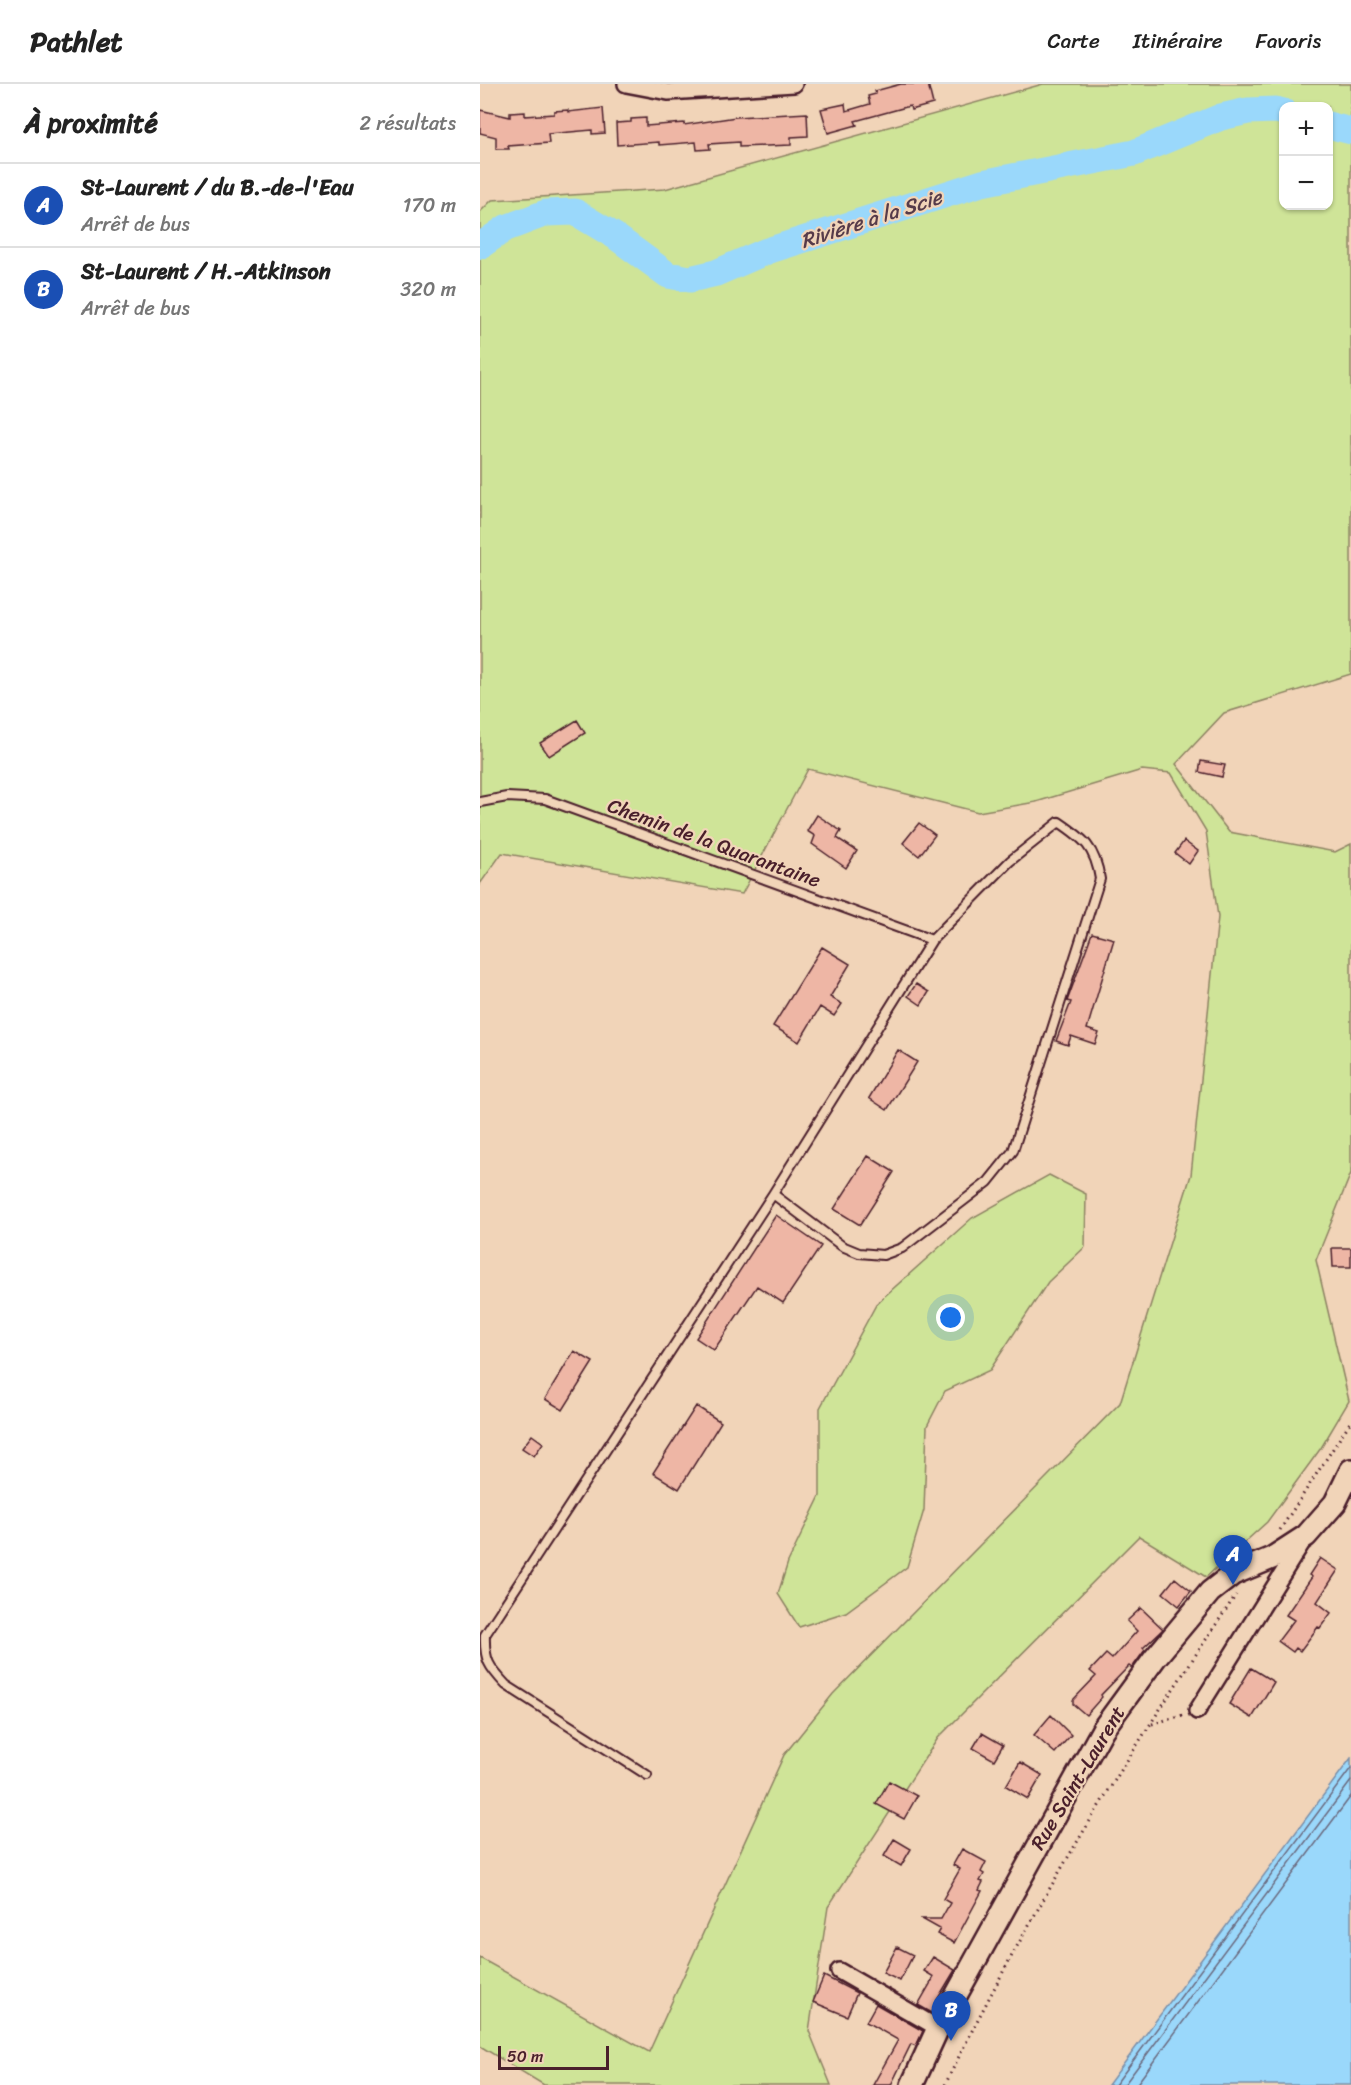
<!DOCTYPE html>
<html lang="fr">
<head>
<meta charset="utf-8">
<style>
  body { margin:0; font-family:Sriracha,sans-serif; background:#f2f2f2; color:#222 }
  .controls { position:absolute; right:18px; top:18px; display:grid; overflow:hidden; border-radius:12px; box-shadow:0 2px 4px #0004 }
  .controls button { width:54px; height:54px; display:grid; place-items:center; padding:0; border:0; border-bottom:2px solid #e0e0e0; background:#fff; color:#222; font:30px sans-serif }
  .scale { position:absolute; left:18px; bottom:15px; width:111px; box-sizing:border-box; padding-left:6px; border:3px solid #4a1f2b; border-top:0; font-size:16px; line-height:21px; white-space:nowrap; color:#4a1f2b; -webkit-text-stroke:4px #f1d4b8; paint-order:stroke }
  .you { position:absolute; left:471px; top:1234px; width:21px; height:21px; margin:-15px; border:4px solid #fff; border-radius:50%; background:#1a73e8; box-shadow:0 0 0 9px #1a73e833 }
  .badge { display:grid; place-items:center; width:39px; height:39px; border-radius:50%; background:#b45309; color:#fff; font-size:20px; font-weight:700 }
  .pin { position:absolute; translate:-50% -50px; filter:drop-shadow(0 2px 3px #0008) }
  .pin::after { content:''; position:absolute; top:32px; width:21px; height:18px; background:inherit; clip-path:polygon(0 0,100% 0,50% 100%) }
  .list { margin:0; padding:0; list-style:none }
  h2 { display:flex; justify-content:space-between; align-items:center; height:78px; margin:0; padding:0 24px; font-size:26px }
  h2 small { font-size:20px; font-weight:400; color:#767676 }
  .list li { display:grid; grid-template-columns:39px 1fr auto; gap:18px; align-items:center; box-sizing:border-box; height:84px; padding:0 24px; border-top:2px solid #e0e0e0 }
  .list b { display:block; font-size:22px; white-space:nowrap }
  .list p { margin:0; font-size:20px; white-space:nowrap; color:#767676 }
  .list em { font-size:20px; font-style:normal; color:#767676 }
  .map { position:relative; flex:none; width:871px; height:2001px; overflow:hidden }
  header { display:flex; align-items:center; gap:36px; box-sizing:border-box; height:84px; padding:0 30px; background:#fff; border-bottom:2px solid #e0e0e0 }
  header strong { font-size:28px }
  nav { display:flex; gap:33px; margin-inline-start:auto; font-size:21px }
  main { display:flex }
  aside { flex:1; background:#fff }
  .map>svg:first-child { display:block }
</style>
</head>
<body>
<header>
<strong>Pathlet</strong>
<nav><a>Carte</a><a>Itinéraire</a><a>Favoris</a></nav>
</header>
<main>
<aside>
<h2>À proximité<small>2 résultats</small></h2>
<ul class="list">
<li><span class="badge" style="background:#1a4fb4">A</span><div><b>St-Laurent / du B.-de-l'Eau</b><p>Arrêt de bus</p></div><em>170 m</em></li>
<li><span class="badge" style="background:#1a4fb4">B</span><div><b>St-Laurent / H.-Atkinson</b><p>Arrêt de bus</p></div><em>320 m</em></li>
</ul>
</aside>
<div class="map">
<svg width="871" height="2001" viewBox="0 0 871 2001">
  <rect width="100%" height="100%" fill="#f1d4b8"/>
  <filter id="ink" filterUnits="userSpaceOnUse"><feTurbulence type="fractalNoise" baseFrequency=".0167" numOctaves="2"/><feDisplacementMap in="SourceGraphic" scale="12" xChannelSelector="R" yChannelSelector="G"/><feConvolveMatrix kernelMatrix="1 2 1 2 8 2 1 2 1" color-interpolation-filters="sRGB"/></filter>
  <g filter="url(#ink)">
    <path fill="#cfe498" stroke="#8c8262" stroke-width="1.5" fill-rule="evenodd" d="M563,0H871V590L744,629L696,680L749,748L855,768L871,760V1089L836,1176L869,1317L841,1364L787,1438L726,1493L659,1452L458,1654L348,1823L329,1947L351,2001H64L0,1962V1874L169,1968L304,1671L353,1610L640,1319L711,1091L738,833L726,747L691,689L662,686L556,718L498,728L328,685L262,810L22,769L0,800V128L12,116L185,105ZM804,22H848V122H804Z
      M569,1091L606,1110L605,1163L568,1198L510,1286L465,1307L447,1342L444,1426L427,1483L366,1528L319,1543L298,1510L308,1478L340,1412V1324L397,1219L492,1134Z"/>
    <path fill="#9ad8fb" stroke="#7a8ea8" stroke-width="1.5" d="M871,1674V2001H628Z"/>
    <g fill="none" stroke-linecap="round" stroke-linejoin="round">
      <path stroke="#6a697e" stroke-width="1.5" d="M635,2001L871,1684
        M644,2001L871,1697
        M656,2001L871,1712"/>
      <path stroke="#9ad8fb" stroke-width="27" d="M848,41L871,47
        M0,162L26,144L66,129L95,128L135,152L188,191L210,195L236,189L287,167L502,99L654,69L741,33L768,27L796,26L804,28"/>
    </g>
    <path fill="#eeb6a5" stroke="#4a1f2b" stroke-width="1.5" d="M421,0H448L453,20L431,26L430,22L375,37L377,41L348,49L341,25L365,20L366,27L390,20L388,12L396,10L395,7Z
      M123,24L125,49L112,50V46L68,50L69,59L28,62L29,65H16V53L0,49V26L30,33V29L45,28V32L74,30V27L88,26V28Z
      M327,29L328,52L311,53V61L259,63V58L229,60L230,65L217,66L216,58L179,61V58L137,61L136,39L151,38V35L166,34V42L204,39V41L256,33Z
      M97,636L105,649L69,672L60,659Z
      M721,677L745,681L742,693L719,688Z
      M337,731L361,747L357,754L377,767L366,784L332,760L335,752L327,747Z
      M439,739L455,751L439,772L423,759Z
      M704,757L718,767L709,780L695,769Z
      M612,849L634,855L607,945L619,949L615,960L591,952L588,961L576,957L591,918L587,917L590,909Z
      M342,863L370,880L350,913L362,920L354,932L340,923L319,958L293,942Z
      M436,900L449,908L441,921L428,912Z
      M418,966L437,978L407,1026L389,1014Z
      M388,1072L414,1088L380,1141L354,1125Z
      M296,1131L341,1162L303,1219L277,1202L234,1266L216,1254Z
      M852,1164H871V1183H853Z
      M94,1267L113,1278L83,1326L65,1315Z
      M216,1322L241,1338L199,1405L173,1389Z
      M52,1351L63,1359L54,1372L42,1364Z
      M840,1474L858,1486L837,1518L851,1529L840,1544L838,1543L820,1567L816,1564L813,1568L798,1557L814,1536L806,1531L832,1493L829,1491Z
      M695,1494L711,1507L699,1522L683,1509Z
      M661,1524L683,1545L663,1564L665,1566L652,1584L649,1582L621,1611L622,1613L606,1631L593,1620V1616L616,1592L610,1587L626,1570L632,1575L657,1547L647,1537Z
      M771,1584L794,1598L772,1634L749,1620Z
      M571,1631L591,1651L575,1669L554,1651Z
      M502,1649L523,1661L514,1676L493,1664Z
      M540,1678L562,1691L548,1715L526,1702Z
      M409,1697L437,1712L424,1735L396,1720Z
      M414,1755L431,1765L421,1782L404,1772Z
      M482,1765L506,1778L501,1788L504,1790L500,1797L503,1798L499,1806L502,1807L474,1859L457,1850L460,1845L442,1835H461L470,1819L463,1815L480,1785L473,1781Z
      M417,1863L433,1871L420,1897L403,1889Z
      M453,1873L475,1886L457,1916L459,1917L452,1929L438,1921L454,1893L444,1887Z
      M344,1892L377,1909L367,1932L333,1918Z
      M396,1920L443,1947L436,1962L431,1960L411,2001H393L418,1956L386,1938Z"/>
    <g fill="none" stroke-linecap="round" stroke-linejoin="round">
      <defs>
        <path id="lane" d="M0,718L27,713L65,715L452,856
          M167,1691L26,1601C9,1583 4,1576 5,1551L293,1110L452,856L530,777L579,738C604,755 615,763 620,795L533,1067L508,1098L422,1164L403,1171L379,1169L362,1162L293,1110"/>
        <path id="street" d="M146,0L188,8L314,0
          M717,1627L823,1457
          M359,1887L458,1944"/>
        <path id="secondary" d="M432,2001L458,1944L623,1645L675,1574L730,1508L753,1490L792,1474L826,1452L855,1419L871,1386"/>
      </defs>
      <use href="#lane" stroke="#4a1f2b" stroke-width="12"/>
      <use href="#street" stroke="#4a1f2b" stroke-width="20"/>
      <use href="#secondary" stroke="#4a1f2b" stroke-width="26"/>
      <path stroke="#4a1f2b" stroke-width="3" stroke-dasharray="1.5 4.5" stroke-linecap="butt" d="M800,1446L871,1337
        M672,1640L703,1631
        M465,2001C548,1830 649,1668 756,1511"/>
      <use href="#lane" stroke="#f1d4b8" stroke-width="8"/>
      <use href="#street" stroke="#f1d4b8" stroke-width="15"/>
      <use href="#secondary" stroke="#f1d4b8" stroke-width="21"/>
    </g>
  </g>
  <g text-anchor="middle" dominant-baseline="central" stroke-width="4.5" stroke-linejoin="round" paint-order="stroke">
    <g font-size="20" fill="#4a1f2b" stroke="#f1d4b8">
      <text transform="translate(234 759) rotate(20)">Chemin de la Quarantaine</text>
      <text transform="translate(598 1694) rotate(-59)">Rue Saint-Laurent</text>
    </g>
    <g font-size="21" font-style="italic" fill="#563b4a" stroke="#f1d4b8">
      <text transform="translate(391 135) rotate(-18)">Rivière à la Scie</text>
    </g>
  </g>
</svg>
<div class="controls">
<button>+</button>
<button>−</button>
</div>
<div class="scale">50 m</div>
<div class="you"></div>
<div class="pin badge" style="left:753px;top:1501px;background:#1a4fb4">A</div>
<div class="pin badge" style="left:471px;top:1957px;background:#1a4fb4">B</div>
</div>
</main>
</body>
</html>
